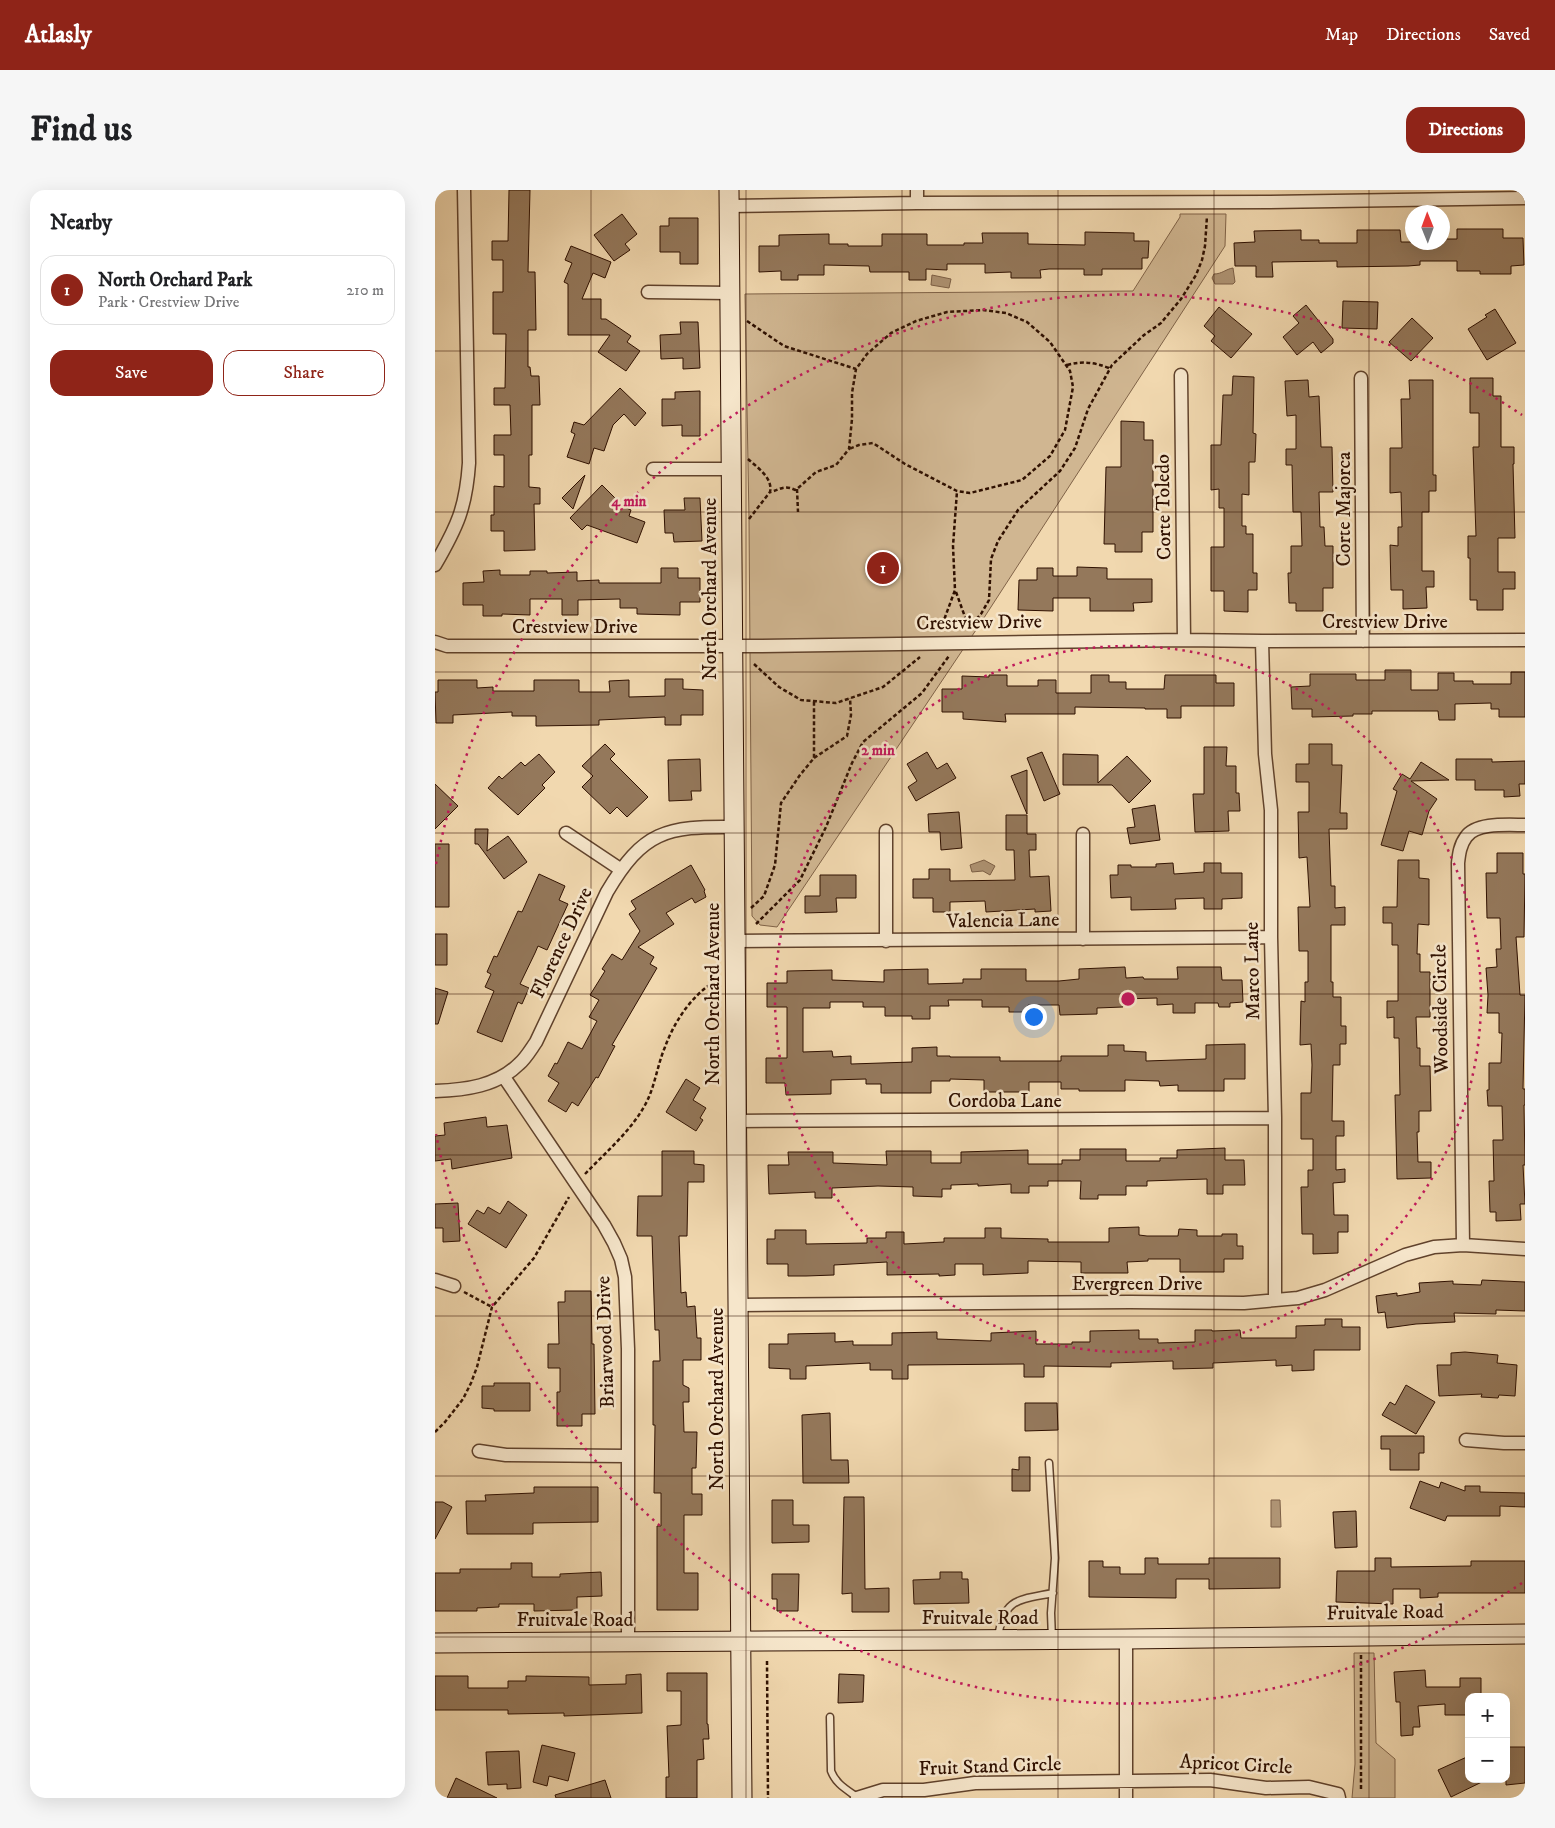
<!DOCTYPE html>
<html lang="en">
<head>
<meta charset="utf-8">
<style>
  body { margin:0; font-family:"IM FELL DW Pica",serif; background:#f6f6f6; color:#202124 }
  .controls { position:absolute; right:15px; bottom:15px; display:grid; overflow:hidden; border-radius:10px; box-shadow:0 5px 20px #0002 }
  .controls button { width:45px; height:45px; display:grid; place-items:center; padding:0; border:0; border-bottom:1px solid #e0e0e0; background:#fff; color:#202124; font:25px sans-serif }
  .compass { position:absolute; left:970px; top:15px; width:45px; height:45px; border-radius:50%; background:#fff; box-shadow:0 5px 20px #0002; rotate:359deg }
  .you { position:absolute; left:598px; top:826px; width:18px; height:18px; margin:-12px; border:4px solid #fff; border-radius:50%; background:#1a73e8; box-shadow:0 0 0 8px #1a73e833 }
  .badge { display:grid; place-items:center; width:32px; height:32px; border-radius:50%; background:#8f2418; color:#fff; font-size:16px; font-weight:700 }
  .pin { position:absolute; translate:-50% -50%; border:2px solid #fff; box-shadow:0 1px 5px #0006 }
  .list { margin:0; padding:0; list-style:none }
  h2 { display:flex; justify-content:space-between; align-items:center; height:65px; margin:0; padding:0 20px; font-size:21px }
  h2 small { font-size:16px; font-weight:400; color:#757577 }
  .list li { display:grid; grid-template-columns:32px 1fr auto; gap:15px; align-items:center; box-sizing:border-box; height:70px; margin:0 10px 10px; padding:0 10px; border:1px solid #e0e0e0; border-radius:15px }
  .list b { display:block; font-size:19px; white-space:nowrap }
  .list p { margin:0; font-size:16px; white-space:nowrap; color:#757577 }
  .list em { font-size:16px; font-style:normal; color:#757577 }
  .actions { display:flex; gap:10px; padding:15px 20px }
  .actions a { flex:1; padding:11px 0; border:1px solid #8f2418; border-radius:15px; text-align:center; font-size:18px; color:#8f2418 }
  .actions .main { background:#8f2418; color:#fff }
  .map { position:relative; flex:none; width:1090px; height:1608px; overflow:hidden; border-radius:15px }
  header { display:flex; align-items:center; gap:30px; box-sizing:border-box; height:70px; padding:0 25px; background:#8f2418; color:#fff }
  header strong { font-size:24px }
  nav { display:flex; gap:28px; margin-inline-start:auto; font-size:18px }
  .intro { display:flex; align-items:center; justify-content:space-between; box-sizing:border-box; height:120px; padding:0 30px }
  h1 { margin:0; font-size:35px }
  .button { padding:12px 22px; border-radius:15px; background:#8f2418; color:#fff; font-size:18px; font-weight:700 }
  main { display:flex; gap:30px; padding:0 30px }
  aside { flex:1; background:#fff; border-radius:15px; box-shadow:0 5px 20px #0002 }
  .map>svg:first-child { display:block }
</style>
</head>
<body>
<header>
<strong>Atlasly</strong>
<nav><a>Map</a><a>Directions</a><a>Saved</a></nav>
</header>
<div class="intro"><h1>Find us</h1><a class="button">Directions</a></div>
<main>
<aside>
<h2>Nearby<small></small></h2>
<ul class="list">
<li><span class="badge">1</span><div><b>North Orchard Park</b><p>Park · Crestview Drive</p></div><em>210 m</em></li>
</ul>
<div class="actions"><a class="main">Save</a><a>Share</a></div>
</aside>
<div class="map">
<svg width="1090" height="1608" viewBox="0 0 1090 1608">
  <rect width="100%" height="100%" fill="#f1d8af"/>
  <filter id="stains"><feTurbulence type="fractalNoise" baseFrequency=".004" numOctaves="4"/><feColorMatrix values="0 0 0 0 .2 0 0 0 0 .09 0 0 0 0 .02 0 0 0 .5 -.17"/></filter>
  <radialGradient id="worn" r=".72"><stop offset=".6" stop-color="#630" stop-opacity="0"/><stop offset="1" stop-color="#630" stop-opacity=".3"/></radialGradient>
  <path fill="#d0b691" stroke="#806348" d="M745,24H791L790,56L543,437L342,737L325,735L317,726L314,329L310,104L698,101L745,27Z
    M919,1463H939L941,1553L960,1569V1608H917L920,1574Z"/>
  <path fill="#af9474" stroke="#7c5f46" d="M798,78L800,92L798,94H780L777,88L779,84C787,84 791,79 798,78Z
    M497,85L516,89L514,98L496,95Z
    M549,670L560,676L555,685L548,681L537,682L535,675Z
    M836,1310H845L846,1337H836Z"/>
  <path fill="#94785b" stroke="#2f1000" d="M74,0H95L93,82H100L101,140H93V177H95L96,186H104L105,215H97V265H94V297L105,298V314H99L100,360L69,361V341H56V325H59V296L69,297V265H59V245H76L75,215H59V198H70L71,144H58V102H68V70H57V51H73Z
    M187,24L202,44L190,54L195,60L179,71L159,45Z
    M234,28H263V74H245V62H225V36H234Z
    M1022,39H1068V48H1088L1089,75L1076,76V84H1045V81H1022V71H985V75L973,76L902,77V71L837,72L838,87H821V76H800L799,53L820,52L819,41L866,40V50H884V53H922V40H965L966,52H1008V49H1022Z
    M650,42L699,43V51H714L713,68H707V79H667V85H649V79H614L605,80L606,88H576V82L550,83V74H512V80L491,79V90H474V82H435L434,76L389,75V85H363V90H346V81L324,82V56H344V45L394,44V54H413V56H447V44H492V55H529V53H548L547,43H593V54L650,55Z
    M136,56L176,72L170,88L158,83L147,109H166V129H171L196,146L192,152L205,161L191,181L163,162L175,145H133V94L129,92L137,73L130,70Z
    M908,111L943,112L942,139L907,138Z
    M871,115L898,149V153L886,163L878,152L862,165L848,147L864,133L858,126Z
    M784,117L817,144L796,168L776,151L780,146L769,136Z
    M1060,119L1081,153L1052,170L1033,139L1052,127L1050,125Z
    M977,128L998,148L976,171L954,152Z
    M245,132H263L265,178L248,179V168L226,169L225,145L246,144Z
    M798,186L819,187L818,243L821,244L820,272H814V305L807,304V336H811V344H818V383H822V400H813V422L789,421V401H776V357H789V318H784V299L776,300V255H786L788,205H797Z
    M1035,188H1058V206H1066V257H1079V274H1078L1080,348H1063V382H1080V399H1068V420H1042V410H1035V368H1033V346H1041L1038,257H1044V223H1035Z
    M873,190L874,207L884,206L886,257H897L898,302H884L885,337H889L890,356H898V398H888V421H861V413H854L853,383H856V356H867L866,322H858L857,275H851V259H861V225L852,226L850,191Z
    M974,190H998V285H1001V301H994V322H987V381H999V397H991L992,418L968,419V400H956L955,355L963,356V337H967L966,302L955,303V258H967L966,209H975Z
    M185,198L211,223L200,236L189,224L178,235L169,261L159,258L154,274L132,267L140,244L136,242L139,232L149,235Z
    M265,201V246H247V235L227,236V209H240V202Z
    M686,231L709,232V250H718V342H707V362H680V354H669L671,277H686Z
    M150,285L138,319L127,308Z
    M167,295L189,317L196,320L194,326L210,332L202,353L152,335L147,340L135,328Z
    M249,308H265L267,351L239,352L238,343H230L229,320H250Z
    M642,377L672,378V389H717V412L698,413L699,421H655V408H618V421L583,420L584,390H602V378H618V386H642Z
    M226,378H243V388H265V412H245V425L202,424V418H185V409L143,410V425H127V409H95V425L67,424V426H48V415H28V393L49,392L48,381L65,380V385H95V381H112V383L142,382V391L164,390V393H226Z
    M950,480H976V500H1003V483H1019V491H1038V494H1076V482H1090V527H1064V519H1056V513L1020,514V530H1004L1003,521H937V524H918V526L877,527V519H857L856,497L875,496V484H921V490H950Z
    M554,485H572V496H603V490H621V503H656V485H674V492H691V499H729L730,485H781V493H799V516H746V528H732V519H710V518L640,517V524H570L571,532L528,529V522H507V499H527V486L554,487Z
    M230,489H248V499L268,500V525H246V535H230V527L164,530V535L101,536V526H77V522L18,525V533H1L0,502H3V490H42V498L58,497V501H99V490H144V502H175L174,491L194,490V507L230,506Z
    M170,554L180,564L175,569L213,607L192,627L182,617L175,624L147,597L158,586L147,576Z
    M874,554H897V575H907L905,623H912V639H894L896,696H900V718L910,717V735H896V792H898V807H906V836H911V854H905V875H898L897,931H909V946H901V980L910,979V992L898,993L899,1025H913V1042H903V1063L878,1064V1044H867L866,997H873V980H878V949H866V903H876L877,875L876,854L865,855L866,811L870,812V792H873V761H864L863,717H875L872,667L864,668L863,622H874V592H861V574H874Z
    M769,557H792L791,576H801V603H804L805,621H793L794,641L760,642L758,604H769Z
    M492,562L502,579L512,573L521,588L481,611L473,597L482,591L472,574Z
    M607,562L625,604L609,611L592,568Z
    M104,564L120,582L107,595L110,598L83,625L53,598L64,586L67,589L86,572L90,576Z
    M628,564L663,565V593L692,566L716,591L694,613L677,595H628Z
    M265,569L266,601H256L257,610L234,611L233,570Z
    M1021,569H1057V572L1090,571V594H1084L1085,606L1069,607V600H1040V590H1021Z
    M986,572L1014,590L976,591L1002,609L994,621L987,645L974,641L968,661L946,655L962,601L958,599L967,584L975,589Z
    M592,580V624L576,586Z
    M0,594L23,616L0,639Z
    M720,615L725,650L695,654L692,638L700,637L697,619Z
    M524,622L527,658L506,660L505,642H494L493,624Z
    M571,625H592V644H601V660H594L595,687L614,686L616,721L600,722V719L551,722L550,711L515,712V722H498V708H478V689H494V679H515V691L580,690L579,660H571Z
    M40,639H53L52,661L73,646L92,672L69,689L43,654H40Z
    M0,654H14V717H0Z
    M1062,663H1088V684H1090L1089,747H1081L1085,805H1090L1088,899H1090V915H1089L1090,975H1088L1090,1014H1085L1086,1030L1061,1031V1022H1055L1054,991H1059L1058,950H1068L1067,916H1053L1052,900H1054V873H1066L1067,843H1064V823H1052L1053,805L1051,778L1062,777L1061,759H1066L1065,728H1052L1051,683H1062Z
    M963,670H984V688L994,689V735L983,734L982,764H985V782H995V827H981L982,858H985V876H995L996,921H984V942H982L983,972H996V988L962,989L960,905H965L964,848H959V827L952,828V811H963V755H957V733H948V717H962Z
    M738,673L739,684L769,682V673H786V683H807V708L787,709V719H769V708L740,709L741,719L696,720V707L676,708L675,685H683V675H696V677H721V674Z
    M256,675L270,700L269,701L271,707L260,713L257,708L231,723L239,734L203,757L219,767L215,774L222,778L177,855L180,856L163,888L161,887L143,916L137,912L131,922L113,911L124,893L113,886L120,873L122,874L133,852L147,859L162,831L154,827L164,810L155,805L170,781L167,779L177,764L187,770L205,741L194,724L201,719L196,711Z
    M104,684L130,696L124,710L133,714L112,760L103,756L100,763L85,794L94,798L87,814L83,812L67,852L42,842L59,801L50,797L56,784L52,782L59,766L62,767L83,721L87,722Z
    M385,685H421V708H401L402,722L370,723V706H385Z
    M0,744H12V775H0Z
    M690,777L691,788L708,787L709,789H743L742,777H786L787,790H807L808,812L795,813V817H784L783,813H760V823H738V814L722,815V808L687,809L688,817L662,818V824L625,825L624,815H593V822H574V817H547V810H513L514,816H495V829H477V826H450V817H428V812H395V818H368V862L397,861L398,867L416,866V874L477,872V858L502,857V866H515V867H565V871H626V866H673V855H689V861L711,862V871L771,869V855L810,854V889H789V901H743V895L725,896L724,891L690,890V901H644V899H626V892H594V902H549V890L515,889V891H496V903H446V894H431V889L396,890V904L351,905L350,893H331V868H352V817H332V793H352V781L397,780V790L449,792V780L493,779V794L528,793V789H546V779H591V791H624L644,789V779Z
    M0,798L13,802L3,834H0Z
    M251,889L265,898L258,910L271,918L265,928L268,930L261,941L231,922Z
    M51,927L52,937L72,935L77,968L17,979L16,969L0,971V946L10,945L9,933Z
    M790,958V970H809L810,995H788V1004H772V989L712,991V996H691V1005H663V1009H645L646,991H613V996H594V1003H576V994L543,996V994L516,995V999H507V1007L478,1006V997L443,996L397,998V1008H380V1002L334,1004L333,975H354L353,962H398V973L452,975L451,961H496V973H526V962L593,960V974H627V970H645V959H691V971H725V968H742V960Z
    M227,961H259V974L269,975V992H253L252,1046H244L246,1103L251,1102L252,1117L260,1116L262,1148H266V1170H248V1195L254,1198V1212H248L249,1242H262L261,1278H257V1304H267V1325H249V1383H263V1420H222V1336H226V1303H219L220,1235H218V1171H225L224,1140H220L217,1046H202L203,1006H227Z
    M73,1011L92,1025L71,1058L33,1034L42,1020L49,1024L53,1017L65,1024Z
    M23,1013L25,1051L8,1052V1038H0V1014Z
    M704,1037V1045L712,1046H743L744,1039L762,1040V1046H787V1044H802V1056H808V1069H789V1082H745V1069H713V1071L692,1072L693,1083H646V1072L593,1071V1083L548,1085V1074H520V1085L504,1086V1084L452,1085V1072L399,1075V1085L371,1086H353V1074H332V1049H340V1040H371V1054L432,1053V1048H451V1042H469V1054L509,1052V1048H550V1038H566V1048L613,1049V1052H674V1038Z
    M1047,1090L1090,1092V1121L1061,1120V1124L1019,1123L1020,1132L981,1134L952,1138L950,1122L943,1123L941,1106L962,1103V1106L985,1102L984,1093L1018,1091V1094L1046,1095Z
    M130,1101H156L157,1154H159L160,1224H147V1236H122V1202H125V1178H113V1154H124L123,1112H130Z
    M890,1129H907V1137H925V1160H879V1180L857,1181V1175L841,1176V1170L778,1173V1178L738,1179V1171L676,1173V1177L609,1176V1187H589V1174L473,1175V1189H457V1180H435V1173L371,1176V1189H355V1179L334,1178V1154H353V1144L400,1143V1152L418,1151V1155H457V1143L502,1142V1149L556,1151V1143L601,1141V1154H637V1152H655V1141L704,1140V1149H723V1153L760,1152V1140H777V1141L805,1140L806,1148H861V1136L890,1135Z
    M1030,1162L1063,1165L1062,1173L1082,1175L1080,1206L1064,1205L1063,1208L1046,1207L1047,1204L1004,1206L1002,1175H1016V1163Z
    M59,1193H95V1221H59V1219L47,1218V1196H59Z
    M971,1195L1000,1212L981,1244L947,1225L955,1212L960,1215Z
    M590,1213H622L623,1240L590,1241Z
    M395,1223L396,1270H413L414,1293H368L367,1225Z
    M946,1246H989V1263H984V1280H955V1259H946Z
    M584,1267H595V1301H577V1279L584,1280Z
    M985,1291L1004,1298L1006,1292L1030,1301V1296H1045V1302L1090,1303V1317L1065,1316V1326H1012L1010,1331L975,1318Z
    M99,1297H163V1332L98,1333V1344H32L31,1311H51L50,1305L99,1303Z
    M409,1307H429L430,1399L454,1398V1422H417V1403L407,1404Z
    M337,1310H358V1335H374V1352L337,1353Z
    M0,1312H8L17,1317L0,1349Z
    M921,1321L922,1357L900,1358L898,1322Z
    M710,1368H723V1374H774V1368H845V1398L774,1399V1389H741V1408L654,1407V1371H668V1377H685V1384H710Z
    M940,1368H956V1377L1036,1376V1371H1090V1403H1003V1407L985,1408V1399H958V1414L901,1412L902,1381H940Z
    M76,1373H97V1387H125V1384L166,1382L167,1406L142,1407V1420L99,1421V1414H64V1417L42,1418V1421H0V1383H25V1379H76Z
    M505,1382H527V1389H533L534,1413L479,1414L478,1390L505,1389Z
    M337,1384H364L363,1421H342V1409H337Z
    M990,1480L991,1497H1025V1488H1046V1507H1034V1525H1010V1514L983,1516L985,1537H978V1545L966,1546L965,1512H961L959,1482Z
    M232,1483H272V1534H273L274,1549H268L269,1569L262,1570V1608H231V1587H234L232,1536L246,1535V1501H232Z
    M206,1484L207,1523L129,1526V1523L73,1524V1520H0V1486H33V1498H73V1491H91V1486L154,1487V1495L191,1494V1485Z
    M404,1484L429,1485L428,1512L403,1513Z
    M107,1555L140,1563L133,1591L114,1586L112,1596L98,1592Z
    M1071,1557H1090V1593L1071,1595Z
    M84,1561L86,1598L72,1599V1594L53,1595L51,1562Z
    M1034,1566V1589H1053L1016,1607L1003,1580Z
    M21,1588L62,1608H12Z
    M170,1590L176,1608H121L120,1605Z"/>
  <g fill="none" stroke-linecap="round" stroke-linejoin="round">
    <defs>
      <path id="lane" d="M614,1273L620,1368L616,1423L617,1449
        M563,1447C569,1408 583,1410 618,1403
        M395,1527L396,1581C401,1594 411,1599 422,1607"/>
      <path id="street" d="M482,0V13
        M294,16L482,13L835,12L1090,8
        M213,102L295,103
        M746,185L749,450
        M926,188L928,451
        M218,279H297
        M0,375C22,337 31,318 34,273L29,0
        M827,451L830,564L836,620V747L840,928V1110
        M0,452L12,456H324L749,450L827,451L1090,450
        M451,641V751
        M131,643L185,679
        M648,749V644
        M300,751L836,747
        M69,887L169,1035L179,1053L186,1069L190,1087L193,1159V1452
        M0,901C31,900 62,896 84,874C91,868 96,859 101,852L172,702C208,641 231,636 299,637
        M302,931L840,928
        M1028,1055L1023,673C1024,664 1025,655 1031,647C1041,632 1074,635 1090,635
        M0,1090L19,1096
        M304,1115L695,1112L809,1113L863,1108L890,1100L970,1065L999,1057L1028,1055L1090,1059
        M1031,1250L1069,1253H1090
        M44,1261L71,1265L192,1266
        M691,1449V1608
        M422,1608L448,1600H489L540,1593L775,1590L831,1598L874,1597L903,1604L904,1608"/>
      <path id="secondary" d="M294,0L307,1608
        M0,1453L691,1449L1090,1444"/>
    </defs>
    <use href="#lane" stroke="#60422c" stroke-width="9"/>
    <use href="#street" stroke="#60422c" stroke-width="15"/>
    <use href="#secondary" stroke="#2f1000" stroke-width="21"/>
    <path stroke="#2f1000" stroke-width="2.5" stroke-dasharray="4 2.5" stroke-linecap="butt" d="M312,131L349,156L421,179
      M632,175C648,171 658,172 674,178
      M313,269C323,278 338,288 335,302C345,300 349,294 360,300L362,299L381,282L401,275L414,259L417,229V203L421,179L432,164L456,143L481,131L512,122L548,120L571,123L592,132L615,152L635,181L638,197L630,240L615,266L587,290L535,303L522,301L470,274L438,253L424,255L414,259
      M362,299L363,322
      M314,329L335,302
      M521,402L534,438
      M533,439L546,424L554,410L556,369L563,351L583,320L625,281L640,258L653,219L677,175L709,145L726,133L746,109L761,85L767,70L770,56L772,26
      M505,441L520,400L518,356L522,301
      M319,474L344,497L366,510L401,513L448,497L485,467
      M379,568L412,546L416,525L415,508
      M316,718L329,706L340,675L346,613L365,585L379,568V511
      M321,734L365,690L391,637L417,573L428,552L487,503L514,466
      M150,984C171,962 195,942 210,915C220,897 222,876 230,857C240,830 258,803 284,789
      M29,1102L57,1117
      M0,1242L10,1232L28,1209L36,1193L42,1177L57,1117L99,1068L134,1007
      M926,1465V1601
      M332,1471L333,1608"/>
    <use href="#lane" stroke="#f6e6cb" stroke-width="6"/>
    <use href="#street" stroke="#f6e6cb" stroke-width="12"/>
    <use href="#secondary" stroke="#f6e6cb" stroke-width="19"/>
  </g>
  <path fill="none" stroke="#2f1000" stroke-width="1" stroke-opacity="0.55" d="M156,0V1608M311,0V1608M467,0V1608M623,0V1608M779,0V1608M934,0V1608M0,161H1090M0,322H1090M0,482H1090M0,643H1090M0,804H1090M0,965H1090M0,1126H1090M0,1286H1090M0,1447H1090"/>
  <g fill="none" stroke="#c2185b" stroke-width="2.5" stroke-dasharray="2.5 5">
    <circle cx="693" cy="809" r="353"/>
    <path d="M1087 1393A705 705 0 0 1 1 944M1 674A705 705 0 0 1 1087 225"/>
  </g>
  <g text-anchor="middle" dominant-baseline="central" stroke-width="5" stroke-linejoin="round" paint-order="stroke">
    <g font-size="20" fill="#2f1000" stroke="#f6e6cb">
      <text transform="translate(729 317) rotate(-91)">Corte Toledo</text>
      <text transform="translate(909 319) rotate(-90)">Corte Majorca</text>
      <text transform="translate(275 399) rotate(-90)">North Orchard Avenue</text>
      <text x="950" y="432">Crestview Drive</text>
      <text transform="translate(544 433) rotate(-1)">Crestview Drive</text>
      <text x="140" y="437">Crestview Drive</text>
      <text transform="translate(568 731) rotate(-1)">Valencia Lane</text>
      <text transform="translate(127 753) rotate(-65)">Florence Drive</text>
      <text transform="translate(818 781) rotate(-91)">Marco Lane</text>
      <text transform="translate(278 804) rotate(-90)">North Orchard Avenue</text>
      <text transform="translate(1006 819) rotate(-91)">Woodside Circle</text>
      <text x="570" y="911">Cordoba Lane</text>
      <text x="702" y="1094">Evergreen Drive</text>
      <text transform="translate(171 1152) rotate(-92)">Briarwood Drive</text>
      <text transform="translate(282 1209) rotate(-90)">North Orchard Avenue</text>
      <text transform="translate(950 1423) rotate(-1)">Fruitvale Road</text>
      <text x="545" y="1428">Fruitvale Road</text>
      <text x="140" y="1430">Fruitvale Road</text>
      <text transform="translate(801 1575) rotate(3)">Apricot Circle</text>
      <text transform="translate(555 1577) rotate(-2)">Fruit Stand Circle</text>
    </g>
  </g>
  <circle cx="693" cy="809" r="8" fill="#c2185b" stroke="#f6e6cb" stroke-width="2.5"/>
  <g font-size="15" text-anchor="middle" font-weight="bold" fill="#c2185b" stroke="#f6e6cb" stroke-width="5" stroke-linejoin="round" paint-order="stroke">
    <text x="194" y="316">4 min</text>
    <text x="443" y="565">2 min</text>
  </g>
  <rect width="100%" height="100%" filter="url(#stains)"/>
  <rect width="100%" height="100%" fill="url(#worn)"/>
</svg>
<div class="controls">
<button>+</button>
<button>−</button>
</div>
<svg class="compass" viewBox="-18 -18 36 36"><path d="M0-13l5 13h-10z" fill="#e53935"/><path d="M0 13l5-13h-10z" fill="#757577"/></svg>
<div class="you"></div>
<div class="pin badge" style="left:448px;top:378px">1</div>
</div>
</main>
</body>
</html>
